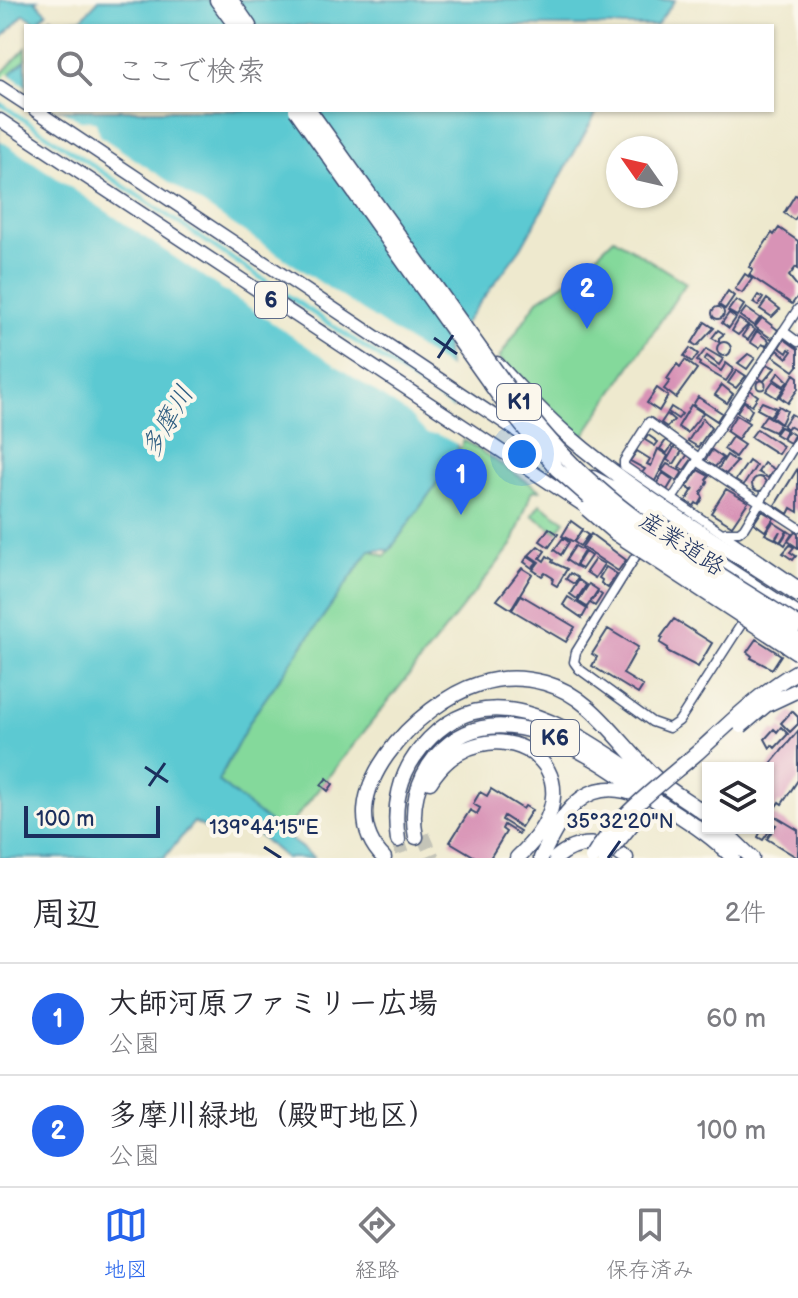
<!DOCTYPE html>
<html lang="ja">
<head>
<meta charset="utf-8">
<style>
  body { margin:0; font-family:"Balsamiq Sans","Klee One",sans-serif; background:#f7f7f7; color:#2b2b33 }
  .controls { position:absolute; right:24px; bottom:24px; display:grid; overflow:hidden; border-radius:0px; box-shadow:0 2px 6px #0004 }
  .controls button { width:72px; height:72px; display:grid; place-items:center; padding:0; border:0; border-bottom:2px solid #e1e1e2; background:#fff; color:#2b2b33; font:40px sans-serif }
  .compass { position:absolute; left:606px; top:136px; width:72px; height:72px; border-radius:50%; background:#fff; box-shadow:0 2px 6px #0004; rotate:304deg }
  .scale { position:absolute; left:24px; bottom:20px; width:136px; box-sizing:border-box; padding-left:8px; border:4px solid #1b2f5e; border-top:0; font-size:22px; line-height:28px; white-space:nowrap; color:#1b2f5e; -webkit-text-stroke:6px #fbf7ec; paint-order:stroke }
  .you { position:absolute; left:522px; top:454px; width:28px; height:28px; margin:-20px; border:6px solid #fff; border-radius:50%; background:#1a73e8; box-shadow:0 0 0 12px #1a73e833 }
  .badge { display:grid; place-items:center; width:52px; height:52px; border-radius:50%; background:#2563eb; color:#fff; font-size:26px; font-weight:700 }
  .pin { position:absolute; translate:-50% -66px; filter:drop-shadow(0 2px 4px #0008) }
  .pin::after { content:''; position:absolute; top:42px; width:28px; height:24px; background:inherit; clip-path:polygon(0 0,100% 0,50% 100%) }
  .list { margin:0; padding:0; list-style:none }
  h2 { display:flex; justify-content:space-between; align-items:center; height:104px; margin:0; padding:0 32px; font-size:34px }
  h2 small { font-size:26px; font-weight:400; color:#7c7c81 }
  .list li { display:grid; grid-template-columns:52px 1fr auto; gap:24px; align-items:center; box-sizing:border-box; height:112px; padding:0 32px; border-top:2px solid #e1e1e2 }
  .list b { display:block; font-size:30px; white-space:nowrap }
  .list p { margin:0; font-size:26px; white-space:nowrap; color:#7c7c81 }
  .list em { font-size:26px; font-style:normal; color:#7c7c81 }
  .icon { flex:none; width:44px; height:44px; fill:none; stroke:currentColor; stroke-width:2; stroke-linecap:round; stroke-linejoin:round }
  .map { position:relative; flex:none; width:798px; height:858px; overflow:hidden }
  .search { position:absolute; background:#fff; box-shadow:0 2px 6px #0004; left:24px; right:24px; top:24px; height:88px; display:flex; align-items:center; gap:20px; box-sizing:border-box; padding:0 28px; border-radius:0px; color:#7c7c81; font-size:30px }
  .sheet { height:328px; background:#fff }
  nav { display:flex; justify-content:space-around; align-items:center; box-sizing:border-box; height:112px; border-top:2px solid #e1e1e2; background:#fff; font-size:22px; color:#7c7c81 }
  nav a { display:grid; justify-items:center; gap:4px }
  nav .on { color:#2563eb }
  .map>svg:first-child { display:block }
</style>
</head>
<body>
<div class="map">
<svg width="798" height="858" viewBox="0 0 798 858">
  <rect width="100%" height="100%" fill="#fbf7ec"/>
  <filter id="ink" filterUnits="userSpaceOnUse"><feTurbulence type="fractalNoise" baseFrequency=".0125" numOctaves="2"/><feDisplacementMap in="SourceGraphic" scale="16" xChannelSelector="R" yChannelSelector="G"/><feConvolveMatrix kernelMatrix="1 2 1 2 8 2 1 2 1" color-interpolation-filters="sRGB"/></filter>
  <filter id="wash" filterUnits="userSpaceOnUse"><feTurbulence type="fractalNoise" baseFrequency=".006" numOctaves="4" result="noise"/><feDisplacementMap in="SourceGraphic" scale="32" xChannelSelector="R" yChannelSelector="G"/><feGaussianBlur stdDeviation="1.8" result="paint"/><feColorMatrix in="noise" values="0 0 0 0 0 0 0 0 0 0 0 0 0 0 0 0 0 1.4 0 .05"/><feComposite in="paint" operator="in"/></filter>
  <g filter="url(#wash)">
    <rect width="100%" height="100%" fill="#eee9ce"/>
    <path fill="#84d99b" stroke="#50847c" stroke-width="2" d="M26,48V60L12,72L0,92V75Z
      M614,238L686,283L578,444L499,358L538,300L576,275Z
      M464,440L540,490L532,491L512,545L283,834L218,782L251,719L370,550L385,556L458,453Z
      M540,504L565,521L557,532L532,515Z"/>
    <path fill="#5cc9d2" stroke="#3c7c98" stroke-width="2" d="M0,0H38L36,2L47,12L37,23L24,14L0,40Z
      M99,0H675L656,26H43L51,17L56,21L81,19Z
      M26,60V110H598L521,248L446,348L458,453L390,550H370L251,719L218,781L314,858H286L247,826L213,832L194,822L164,858H0V92L12,72Z"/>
    <path fill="#eee9ce" d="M7,73L26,86V110H61L81,121L90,120L96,123L100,136L452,370L457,406L0,101V84Z
      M0,106L458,413L462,447L437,434H427L408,414L0,140Z"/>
    <g id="blocks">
      <path fill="#d893b6" d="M795,195L798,196V215L794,220L784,213Z
        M779,228L798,241V269L796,267L789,276L798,287V296L792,304L749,275L753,269L749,267L772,233L774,235Z
        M745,274L752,279L742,293L735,289Z
        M728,291L734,296L725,309L719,305Z
        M758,295L763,298L758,306L753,303Z
        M767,299L780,309L772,317L760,309Z
        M736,300L744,305L737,316L728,311Z
        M712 313a6 6 0 1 1 12 0a6 6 0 1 1-12 0Z
        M746,308L760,318L754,326L740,316Z
        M729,313L736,318L729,328L722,323Z
        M762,318L778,330L772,339L755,327Z
        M739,319L748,325L738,335L732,331Z
        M705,322L714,328L697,346L692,343Z
        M749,326L755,330L748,340L742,336Z
        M718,330L724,334L719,338V342L712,338Z
        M757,331L769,341L766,346L762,344L759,348L750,342Z
        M784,339L798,349V366L794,371L773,356L778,350L787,358L792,351L789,349L787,353L779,347Z
        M717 349a7 7 0 1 1 14 0a7 7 0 1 1-14 0Z
        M690,348L698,354L692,362L684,356Z
        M706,349L723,359L719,365L707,356L704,360L721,371L726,363L734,369L726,381L699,365L700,363L697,361Z
        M748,354L755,358L747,369L738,363Z
        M685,360L697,369L676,398L664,389L670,381L667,379L677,364L680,367Z
        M767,364L775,368L764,381L759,378Z
        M737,370L746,376L736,388L728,383Z
        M779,372L788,381L784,386L774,379Z
        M794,374L798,377V389L788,403L780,397Z
        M756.5 385a4.5 4.5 0 1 1 9 0a4.5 4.5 0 1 1-9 0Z
        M773,381L784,388L777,398L766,391Z
        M722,385L733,394L727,403L715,395Z
        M657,388L668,396L659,411L647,403Z
        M750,390L758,396L752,405L743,400Z
        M698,397L722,413L717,421L693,405Z
        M744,401L752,410L747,419L737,412Z
        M762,402L776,408L770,416L757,409Z
        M691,405L703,413L687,433L678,427Z
        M779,406L787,411L781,424L772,417Z
        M671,407L682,414L678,419L668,412Z
        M667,414L674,420L667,427L661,423Z
        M791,414L798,418L796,430L789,426L787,429L783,426Z
        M736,415L749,423L738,439L726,431Z
        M766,415L780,424L774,432L759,425Z
        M703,418L711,428L698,447L688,441Z
        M780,427L786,430L782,438L775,434Z
        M757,429L783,446L778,454L751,437Z
        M788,431L794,435L790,443L783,439Z
        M648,435L658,442L655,446L645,440Z
        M732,437L744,445L735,457L724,449Z
        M666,440L673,444L667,453L660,449Z
        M675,446L682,451L674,464L667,460Z
        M658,449L668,456L655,481L642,473L645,469L630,461L637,451L650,459L647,464L651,466Z
        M712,450L723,458L715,467L705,461Z
        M688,454L692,459L684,470L679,467Z
        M727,455L737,462L726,474L718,469Z
        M749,461L756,466L743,486L735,481Z
        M764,463L774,469L768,478L758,472Z
        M667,464L681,471L682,473L677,481L662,471Z
        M798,468V512L791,508L788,514L775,505Z
        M698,470L709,476L706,480L708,482L701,493L703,498L699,505L696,503L694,506L686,501L694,488L691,490L687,487Z
        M663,473L673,480L667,490L657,483Z
        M752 484a7 7 0 1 1 14 0a7 7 0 1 1-14 0Z
        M726,489L748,502L732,526L711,513Z
        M762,511L774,518L765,531L754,523Z
        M571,521L582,529L574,542L562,536Z
        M773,522L787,531L780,542L776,539L780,531L775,539L765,534Z
        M549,528L558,534L549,547L540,541Z
        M582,531L588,535L580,546L574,542Z
        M788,531L792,534L785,545L781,542Z
        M795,532L798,534V548L788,541Z
        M591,534L626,560L618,571L582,547Z
        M563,538L569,542L561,555L554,550Z
        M790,545L794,547L790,552L796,556L793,560L783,553Z
        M538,546L545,551L540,558L544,561L547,556L553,560L552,562L567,569L557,586L552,583L553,578L545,573L542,576L533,570L539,562L529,555Z
        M575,546L584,551L575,566L566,560Z
        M585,552L591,556L582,569L576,566Z
        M528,556L537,562L532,568L524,562Z
        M595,559L604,564L595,578L586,572Z
        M606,567L617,574L608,588L601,583L602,580L599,578Z
        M522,568L532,574L511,609L497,600Z
        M570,573L578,578L574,584L566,579Z
        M579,580L586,585L577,599L570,594Z
        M589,584L598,590L587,607L578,601Z
        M598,592L602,595L595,606L590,603Z
        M521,595L575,627L566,642L512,610Z
        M568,597L587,609L582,618L563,605Z
        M674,619L712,643L698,667L667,651L668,648L660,643L663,638L661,637Z
        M608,629L638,647L623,674L643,686L638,694L592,666L597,657L592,654Z
        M756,639L781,655L772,669L751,658L752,656L747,652Z
        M792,711L798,717V724L790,732L781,723Z
        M781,727L788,734L775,748L772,745L770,748L765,739L774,729L777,732Z
        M798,731V780L782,804L779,802L775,808L768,804V767Z
        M327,778L333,784L328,791L321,785Z
        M491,789L523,809L525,806L532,810L521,827L504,816L502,820L520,831L518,834L504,825L502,829L506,832L490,858H477L450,842L470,810L477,814L480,808L473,804L480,792L487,796Z
        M768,812L798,830V858L767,839L776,825L774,824L763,840L758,837L760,833L751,828H768Z"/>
    </g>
  </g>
  <g filter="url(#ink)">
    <use href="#blocks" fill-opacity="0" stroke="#3b4b6f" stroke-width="2"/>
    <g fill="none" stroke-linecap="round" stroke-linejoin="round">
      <path stroke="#c4c4b8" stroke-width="14" stroke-dasharray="14 7" stroke-linecap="butt" d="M423,835L433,858
        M398,840L404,858"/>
      <defs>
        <path id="minor" d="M783,331L798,342
          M699,458L649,422L624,461V466L798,585
          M697,461L798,527
          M672,499L798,309
          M726,532H739L744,528L798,440
          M636,546L637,554L576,652L574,662L579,669L652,722L669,728L679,721L746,617"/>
        <path id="primary" d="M0,87L26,104
          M35,110L532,441
          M0,120L595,513
          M624,501L798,614"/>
        <path id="motorway" d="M217,0L236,26
          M231,0L249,26
          M497,364C519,388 542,413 566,434C637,496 720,543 798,595
          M593,478L655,511
          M430,782C484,695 617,765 517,858
          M721,828L752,858
          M416,837C410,808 417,779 436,756C498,684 598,760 654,799C681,817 711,834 733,858
          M398,840C393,807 399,774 421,748C492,661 586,741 654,785
          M384,858C324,798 420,702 479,684C500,677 523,677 545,683C595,697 621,748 659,781C674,794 692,803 708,816
          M541,858C562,814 585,772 640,796
          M556,858C578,839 604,841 626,858"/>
      </defs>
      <use href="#minor" stroke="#3b4b6f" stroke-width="11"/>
      <use href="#primary" stroke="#3b4b6f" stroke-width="15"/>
      <use href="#motorway" stroke="#3b4b6f" stroke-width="17"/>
      <use href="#minor" stroke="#fff" stroke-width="8"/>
      <use href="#primary" stroke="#fff" stroke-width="12"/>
      <use href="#motorway" stroke="#fff" stroke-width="14"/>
      <defs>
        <path id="motorway-bridge" d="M296,110L504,403L557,469L615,520L798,640
          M309,110L506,385C533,422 561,456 596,486C657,540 730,581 798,625
          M587,509L615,533L798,653
          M741,726L766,705L798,690
          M592,858C617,815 660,785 697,753C729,724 760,692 798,671
          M604,858L636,819"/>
      </defs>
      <use href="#motorway-bridge" stroke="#3b4b6f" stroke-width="17" stroke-linecap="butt"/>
      <use href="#motorway-bridge" stroke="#fff" stroke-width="14"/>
    </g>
  </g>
  <path fill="none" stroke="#1b2f5e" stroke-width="3" d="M434,338L457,354M438,358L453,335M145,767L168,782M149,786L165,763M264,847L281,858M608,858L620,841"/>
  <g text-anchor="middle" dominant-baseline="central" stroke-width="8" stroke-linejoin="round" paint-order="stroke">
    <g fill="#fbf7ec" stroke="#5e6b89" stroke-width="2">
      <rect x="255" y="282" width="32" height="36" rx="6"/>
      <rect x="497" y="384" width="44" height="36" rx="6"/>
      <rect x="531" y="720" width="48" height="36" rx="6"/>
    </g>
    <g font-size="22" font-weight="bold" fill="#1b2f5e">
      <text x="271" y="300">6</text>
      <text x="519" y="402">K1</text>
      <text x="555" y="738">K6</text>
    </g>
    <g font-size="24" fill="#1b2f5e" stroke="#fbf7ec">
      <text transform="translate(682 544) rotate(33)">産業道路</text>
    </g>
    <g font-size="26" font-style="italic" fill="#2e5d81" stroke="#fbf7ec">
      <text transform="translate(168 422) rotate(-60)">多摩川</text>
    </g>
  </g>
  <g font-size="20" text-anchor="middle" fill="#1b2f5e" stroke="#fbf7ec" stroke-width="8" stroke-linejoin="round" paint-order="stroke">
    <text x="620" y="828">35°32'20"N</text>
    <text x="264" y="834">139°44'15"E</text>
  </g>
</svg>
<div class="controls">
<button><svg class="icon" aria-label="layers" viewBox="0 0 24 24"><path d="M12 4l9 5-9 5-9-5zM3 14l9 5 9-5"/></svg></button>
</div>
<svg class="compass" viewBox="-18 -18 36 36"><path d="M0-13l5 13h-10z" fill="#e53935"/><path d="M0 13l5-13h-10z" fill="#7c7c81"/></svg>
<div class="scale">100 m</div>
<div class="you"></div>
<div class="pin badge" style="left:461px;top:515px">1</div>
<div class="pin badge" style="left:587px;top:329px">2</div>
<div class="search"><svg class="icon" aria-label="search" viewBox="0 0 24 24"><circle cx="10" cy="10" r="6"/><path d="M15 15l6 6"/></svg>ここで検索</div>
</div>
<section class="sheet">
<h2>周辺<small>2件</small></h2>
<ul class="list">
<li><span class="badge">1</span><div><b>大師河原ファミリー広場</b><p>公園</p></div><em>60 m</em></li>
<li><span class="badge">2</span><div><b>多摩川緑地（殿町地区）</b><p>公園</p></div><em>100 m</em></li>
</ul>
</section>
<nav>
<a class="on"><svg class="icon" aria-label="map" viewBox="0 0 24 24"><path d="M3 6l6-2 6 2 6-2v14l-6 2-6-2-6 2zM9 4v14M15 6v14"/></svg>地図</a>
<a><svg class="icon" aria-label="directions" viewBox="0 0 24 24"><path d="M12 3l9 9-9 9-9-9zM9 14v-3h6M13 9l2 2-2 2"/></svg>経路</a>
<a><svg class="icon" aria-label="saved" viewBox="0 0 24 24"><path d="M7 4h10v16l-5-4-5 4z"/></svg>保存済み</a>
</nav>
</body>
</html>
